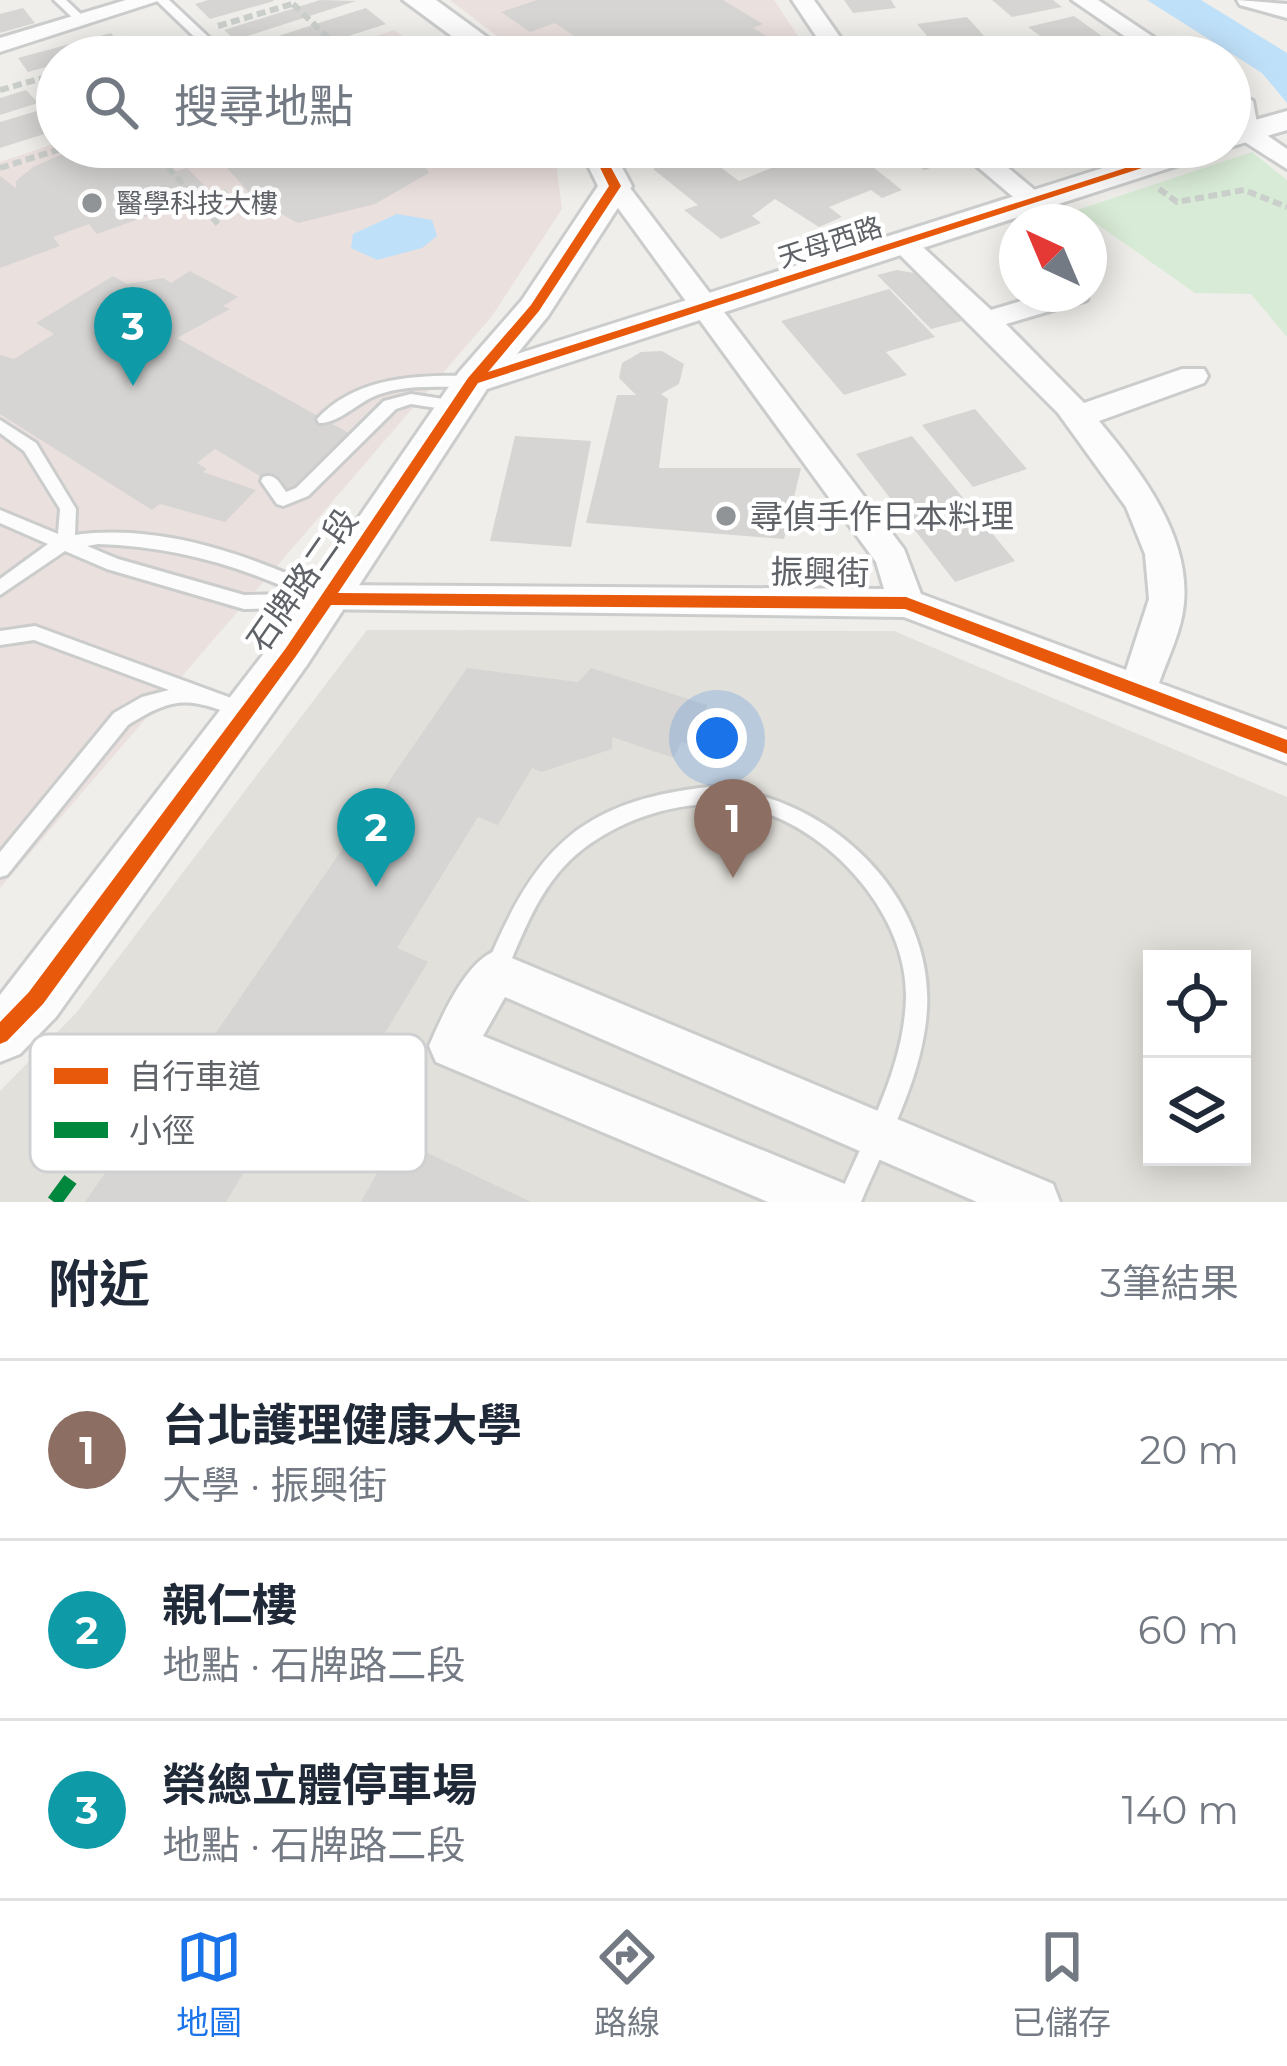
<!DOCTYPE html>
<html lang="zh-TW">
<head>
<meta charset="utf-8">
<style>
  body { margin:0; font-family:Montserrat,"Noto Sans TC",sans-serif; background:#f2f2f3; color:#1f2937 }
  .controls { position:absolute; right:36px; bottom:36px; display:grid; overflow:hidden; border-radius:0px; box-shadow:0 6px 30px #0003 }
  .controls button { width:108px; height:108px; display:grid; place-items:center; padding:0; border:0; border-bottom:3px solid #e0e1e3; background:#fff; color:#1f2937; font:60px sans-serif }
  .compass { position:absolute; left:999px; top:204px; width:108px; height:108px; border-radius:50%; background:#fff; box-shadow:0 6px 30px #0003; rotate:316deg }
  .you { position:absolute; left:717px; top:738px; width:42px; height:42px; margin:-30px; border:9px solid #fff; border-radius:50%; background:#1a73e8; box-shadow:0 0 0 18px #1a73e833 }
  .badge { display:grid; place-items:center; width:78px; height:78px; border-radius:50%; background:#1a73e8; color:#fff; font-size:39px; font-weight:700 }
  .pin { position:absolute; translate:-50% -99px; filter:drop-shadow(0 3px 6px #0008) }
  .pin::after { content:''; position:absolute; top:63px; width:42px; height:36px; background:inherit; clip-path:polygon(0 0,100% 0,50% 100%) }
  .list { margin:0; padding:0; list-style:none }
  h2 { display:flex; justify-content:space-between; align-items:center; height:156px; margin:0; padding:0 48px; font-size:51px }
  h2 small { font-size:39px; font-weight:400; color:#747a83 }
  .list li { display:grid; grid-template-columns:78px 1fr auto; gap:36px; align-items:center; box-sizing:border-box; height:180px; padding:0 48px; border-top:3px solid #e0e1e3 }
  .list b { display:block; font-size:45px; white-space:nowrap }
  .list p { margin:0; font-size:39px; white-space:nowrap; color:#747a83 }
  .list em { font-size:39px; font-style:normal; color:#747a83 }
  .icon { flex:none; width:66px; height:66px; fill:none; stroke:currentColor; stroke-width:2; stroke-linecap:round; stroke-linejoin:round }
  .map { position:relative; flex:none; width:1287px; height:1202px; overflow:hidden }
  .search { position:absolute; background:#fff; box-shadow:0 6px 30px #0003; left:36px; right:36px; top:36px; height:132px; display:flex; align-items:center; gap:30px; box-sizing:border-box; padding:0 42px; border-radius:66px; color:#747a83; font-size:45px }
  .sheet { height:696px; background:#fff }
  nav { display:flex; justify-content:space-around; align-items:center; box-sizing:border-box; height:168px; border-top:3px solid #e0e1e3; background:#fff; font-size:33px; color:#747a83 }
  nav a { display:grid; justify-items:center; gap:6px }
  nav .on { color:#1a73e8 }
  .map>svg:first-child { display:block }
</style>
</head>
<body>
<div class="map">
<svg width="1287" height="1202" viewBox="0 0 1287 1202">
  <rect width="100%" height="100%" fill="#efeeea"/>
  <path fill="#e2e0da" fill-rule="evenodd" d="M367,630L894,631L1287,797V1202H0V1091L77,1012ZM1152,959H1242V1157H1152Z"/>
  <path fill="#eae0de" d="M450,0H774L812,57H524Z
    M394,30L433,57H314Z
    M57,143L554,147L562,209L492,316L0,888V162Z"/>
  <path fill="#d8ebd6" d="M1252,152L1287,180V337L1251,294L1195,293L1077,210Z"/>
  <path fill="#bfe0f9" d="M1147,0H1201L1287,53V103L1262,73Z
    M397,214L432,220L437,236L422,248L377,260L351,248L353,234Z"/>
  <path fill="#d6d5d3" d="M208,0H273L274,1L210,19L195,4Z
    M320,0L356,1L235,40L224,30Z
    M537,0H723L763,24L753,28L786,47L761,57H605L555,23L530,32L501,12Z
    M844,0H891L896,8L853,13Z
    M992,0H1053L1062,7L1012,17Z
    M23,8L35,23L0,33V14Z
    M366,8L386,24L283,57H213Z
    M1074,16L1131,57H1068L1028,27Z
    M967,17L1002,56L945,57L917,24Z
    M111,33L122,46L83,57H57V64L28,72L18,58Z
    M26,90L38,103L0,115V98Z
    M57,105V130L0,148V122Z
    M79,147H147L174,172L187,168L212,193L225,189L233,197L205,207L197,198L97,234L89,224L53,237L60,246L0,268V176L16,188V181L33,167Z
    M208,147H414L429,173L375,204L298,223L256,200Z
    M824,147H923L945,162L925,170L891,153L877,154L864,160L902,190L882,198L871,190L829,207L842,217L819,227L775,199L752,216L761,223L721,239L684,210L698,205L653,169L699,151L739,181Z
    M1046,147H1126V148L1072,166Z
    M897,270L914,273L962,321L931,329L877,275Z
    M190,271L238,297L223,306L230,309L177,338L356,437L342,448L352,454L315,482L308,478L288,493L215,449L197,463L207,469L203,472L256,490L225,522L160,504L152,510L0,414V355L14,359L54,334L36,323L113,276L127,284L163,278L171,283Z
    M889,289L935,337L886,352L907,375L844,395L781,321Z
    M662,351L684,364L679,384L661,394L668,399L659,468H801L784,539L586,523L617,395H636L619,378L622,363L641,352Z
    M975,409L1027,469L973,487L922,425Z
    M515,436L591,441L571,547L490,541Z
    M912,436L926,453L1015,561L955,582L856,454Z
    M467,668L578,682L591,668L707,705L700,722L725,730L714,753L681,742L674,758L612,737V749L541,772L532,768L498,825L478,817L397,948L428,962L371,1056L331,1037L312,1067L302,1062L293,1075L213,1037Z
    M148,1111L250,1162L226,1202H85Z
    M396,1138L531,1202H361Z"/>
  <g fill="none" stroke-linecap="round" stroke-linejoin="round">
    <defs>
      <path id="service" d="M54,0H66L87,20L77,22Z
        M156,0H169L219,47V53L208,57H191L207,49Z
        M473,376L478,377L481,381L478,385C446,389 412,383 380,394C360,400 339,424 319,423L317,419C357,376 418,375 473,376Z
        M411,394L456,401L464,406L456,411L411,404L396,409L308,496L283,506L277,504L261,481L263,477C276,473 279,483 286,492L296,488L384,401Z
        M0,420L36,443L76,509L75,535C163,523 255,557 333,594L336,599L333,604L322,607L244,609L107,569L65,551L0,595V579L48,544L0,523V510L58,534L60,509L24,451L0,433ZM98,544C169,546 236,564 300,594L244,595L118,559L87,546Z
        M35,626L253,706L256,711L253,716L246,719C192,700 180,692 128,725L7,875L0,877V852L114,713L142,697L169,690L34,640L0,645V631Z
        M708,787C826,791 941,898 926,1021C919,1084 885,1144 861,1202H837C864,1137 905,1068 906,996C907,910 821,818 737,806C685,798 624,817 583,849C540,882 524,932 503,979L495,982L487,979L484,972C533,854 574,802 708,787Z"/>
      <path id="minor" d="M126,0H161L0,52V38Z
        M792,0H814L854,57H830Z
        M1072,0H1098L1183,57H1155Z
        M1237,0L1287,4V18L1240,5Z
        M1230,90L1253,101L1258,129L1287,149V169L1237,137Z
        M954,147H983L1048,201L1035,209L1025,207Z
        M615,178L624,180L904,549L921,594L1126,670L1149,599L1145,554L1126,507L1058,413L889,244L893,238H913L991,310L1045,294L1089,290L1087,300L1006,324L1084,403L1182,369H1204L1208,376L1204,383L1099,421C1140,470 1190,535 1184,603C1182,630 1168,657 1159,683L1287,730V763L904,617L314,609L309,599L314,589L327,585L884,589L876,562L602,186Z
        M495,951L1053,1184L1060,1202H977L505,997L483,1036L845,1184L852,1202H768L436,1062L429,1046C442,1016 465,963 495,951Z"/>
      <path id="tertiary" d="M403,0H436L514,57H480Z
        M1287,111V130L1230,147V127Z
        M579,147H611L632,186L548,316L517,354L1169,147H1218L1213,154L487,389L307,665L56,1017L20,1054L0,1062V995L275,639L459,372L522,300L598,186Z"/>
    </defs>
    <use href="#service" stroke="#cbcccc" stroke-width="6"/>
    <use href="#minor" stroke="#cbcccc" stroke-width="6"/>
    <use href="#tertiary" stroke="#cbcccc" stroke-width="6"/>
    <path stroke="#cacfcc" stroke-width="6" stroke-dasharray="9 4.5" stroke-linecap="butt" d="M293,4L348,57
      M218,26L292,4
      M113,57L175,39
      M0,90L57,74
      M150,147L218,224
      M0,168L67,147
      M1159,189L1177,202L1244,190L1287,207"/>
    <use href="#service" fill="#fdfcfc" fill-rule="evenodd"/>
    <use href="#minor" fill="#fdfcfc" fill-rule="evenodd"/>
    <use href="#tertiary" fill="#fdfcfc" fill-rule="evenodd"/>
    <path stroke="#00873e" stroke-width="15" stroke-dasharray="28 15" stroke-linecap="butt" d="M54,1202L113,1121L139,1124"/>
    <defs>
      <path id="cycleway" d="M590,147H600L621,186L539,311L488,372L1191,147H1207L478,383L338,593L906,597L1287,740V754L905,609L331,605L296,656L43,1004L7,1041L0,1044V1022L29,992L286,648L468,378L531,305L609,186Z"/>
    </defs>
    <use href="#cycleway" stroke="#fff" stroke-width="7"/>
    <use href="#cycleway" fill="#e8590c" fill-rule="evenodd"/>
  </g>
  <g fill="#919496" stroke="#fff" stroke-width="4.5">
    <circle cx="92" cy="203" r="12"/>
    <circle cx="726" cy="516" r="12"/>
  </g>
  <g text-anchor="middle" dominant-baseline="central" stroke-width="9" stroke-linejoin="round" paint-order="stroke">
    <g font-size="27" fill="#5f6368" stroke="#fff" text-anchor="start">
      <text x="116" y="203">醫學科技大樓</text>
    </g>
    <g font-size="27" fill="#5f6368" stroke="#fff">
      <text transform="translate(830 242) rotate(-18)">天母西路</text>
    </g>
    <g font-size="33" fill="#5f6368" stroke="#fff" text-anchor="start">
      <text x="750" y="516">尋偵手作日本料理</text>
    </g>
    <g font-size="33" fill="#5f6368" stroke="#fff">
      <text transform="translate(820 572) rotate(1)">振興街</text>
      <text transform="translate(302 580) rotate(-55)">石牌路二段</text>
    </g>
  </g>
  <rect x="30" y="1034" width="396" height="138" rx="18" fill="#fff" stroke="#cfd0d2" stroke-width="3"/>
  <rect x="54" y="1068" width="54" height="16" fill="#e8590c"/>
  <rect x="54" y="1122" width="54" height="16" fill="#00873e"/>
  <g font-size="33" fill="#5f6368">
    <text x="129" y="1088">自行車道</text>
    <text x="129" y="1142">小徑</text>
  </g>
</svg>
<div class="controls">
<button><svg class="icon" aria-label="locate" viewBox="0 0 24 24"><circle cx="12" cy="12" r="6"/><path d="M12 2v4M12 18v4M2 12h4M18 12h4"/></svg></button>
<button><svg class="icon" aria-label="layers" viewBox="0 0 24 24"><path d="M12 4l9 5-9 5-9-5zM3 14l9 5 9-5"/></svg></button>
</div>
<svg class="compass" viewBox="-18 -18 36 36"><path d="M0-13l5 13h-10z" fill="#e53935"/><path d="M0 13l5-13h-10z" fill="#747a83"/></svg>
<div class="you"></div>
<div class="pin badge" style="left:733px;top:878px;background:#8d6e63">1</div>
<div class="pin badge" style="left:376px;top:887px;background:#0f9aa8">2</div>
<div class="pin badge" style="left:133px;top:386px;background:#0f9aa8">3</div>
<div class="search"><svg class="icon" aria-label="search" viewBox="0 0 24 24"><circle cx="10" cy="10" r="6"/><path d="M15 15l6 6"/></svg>搜尋地點</div>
</div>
<section class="sheet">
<h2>附近<small>3筆結果</small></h2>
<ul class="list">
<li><span class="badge" style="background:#8d6e63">1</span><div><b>台北護理健康大學</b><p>大學 · 振興街</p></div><em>20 m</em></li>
<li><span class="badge" style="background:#0f9aa8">2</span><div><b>親仁樓</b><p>地點 · 石牌路二段</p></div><em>60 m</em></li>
<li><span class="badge" style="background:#0f9aa8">3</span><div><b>榮總立體停車場</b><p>地點 · 石牌路二段</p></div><em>140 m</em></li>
</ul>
</section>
<nav>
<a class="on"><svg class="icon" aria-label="map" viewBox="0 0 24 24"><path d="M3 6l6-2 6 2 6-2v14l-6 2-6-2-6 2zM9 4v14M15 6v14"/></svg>地圖</a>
<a><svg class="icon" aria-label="directions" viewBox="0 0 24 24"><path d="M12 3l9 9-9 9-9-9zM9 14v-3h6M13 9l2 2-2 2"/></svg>路線</a>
<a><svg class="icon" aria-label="saved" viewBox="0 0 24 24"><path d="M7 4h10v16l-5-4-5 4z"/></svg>已儲存</a>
</nav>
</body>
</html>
